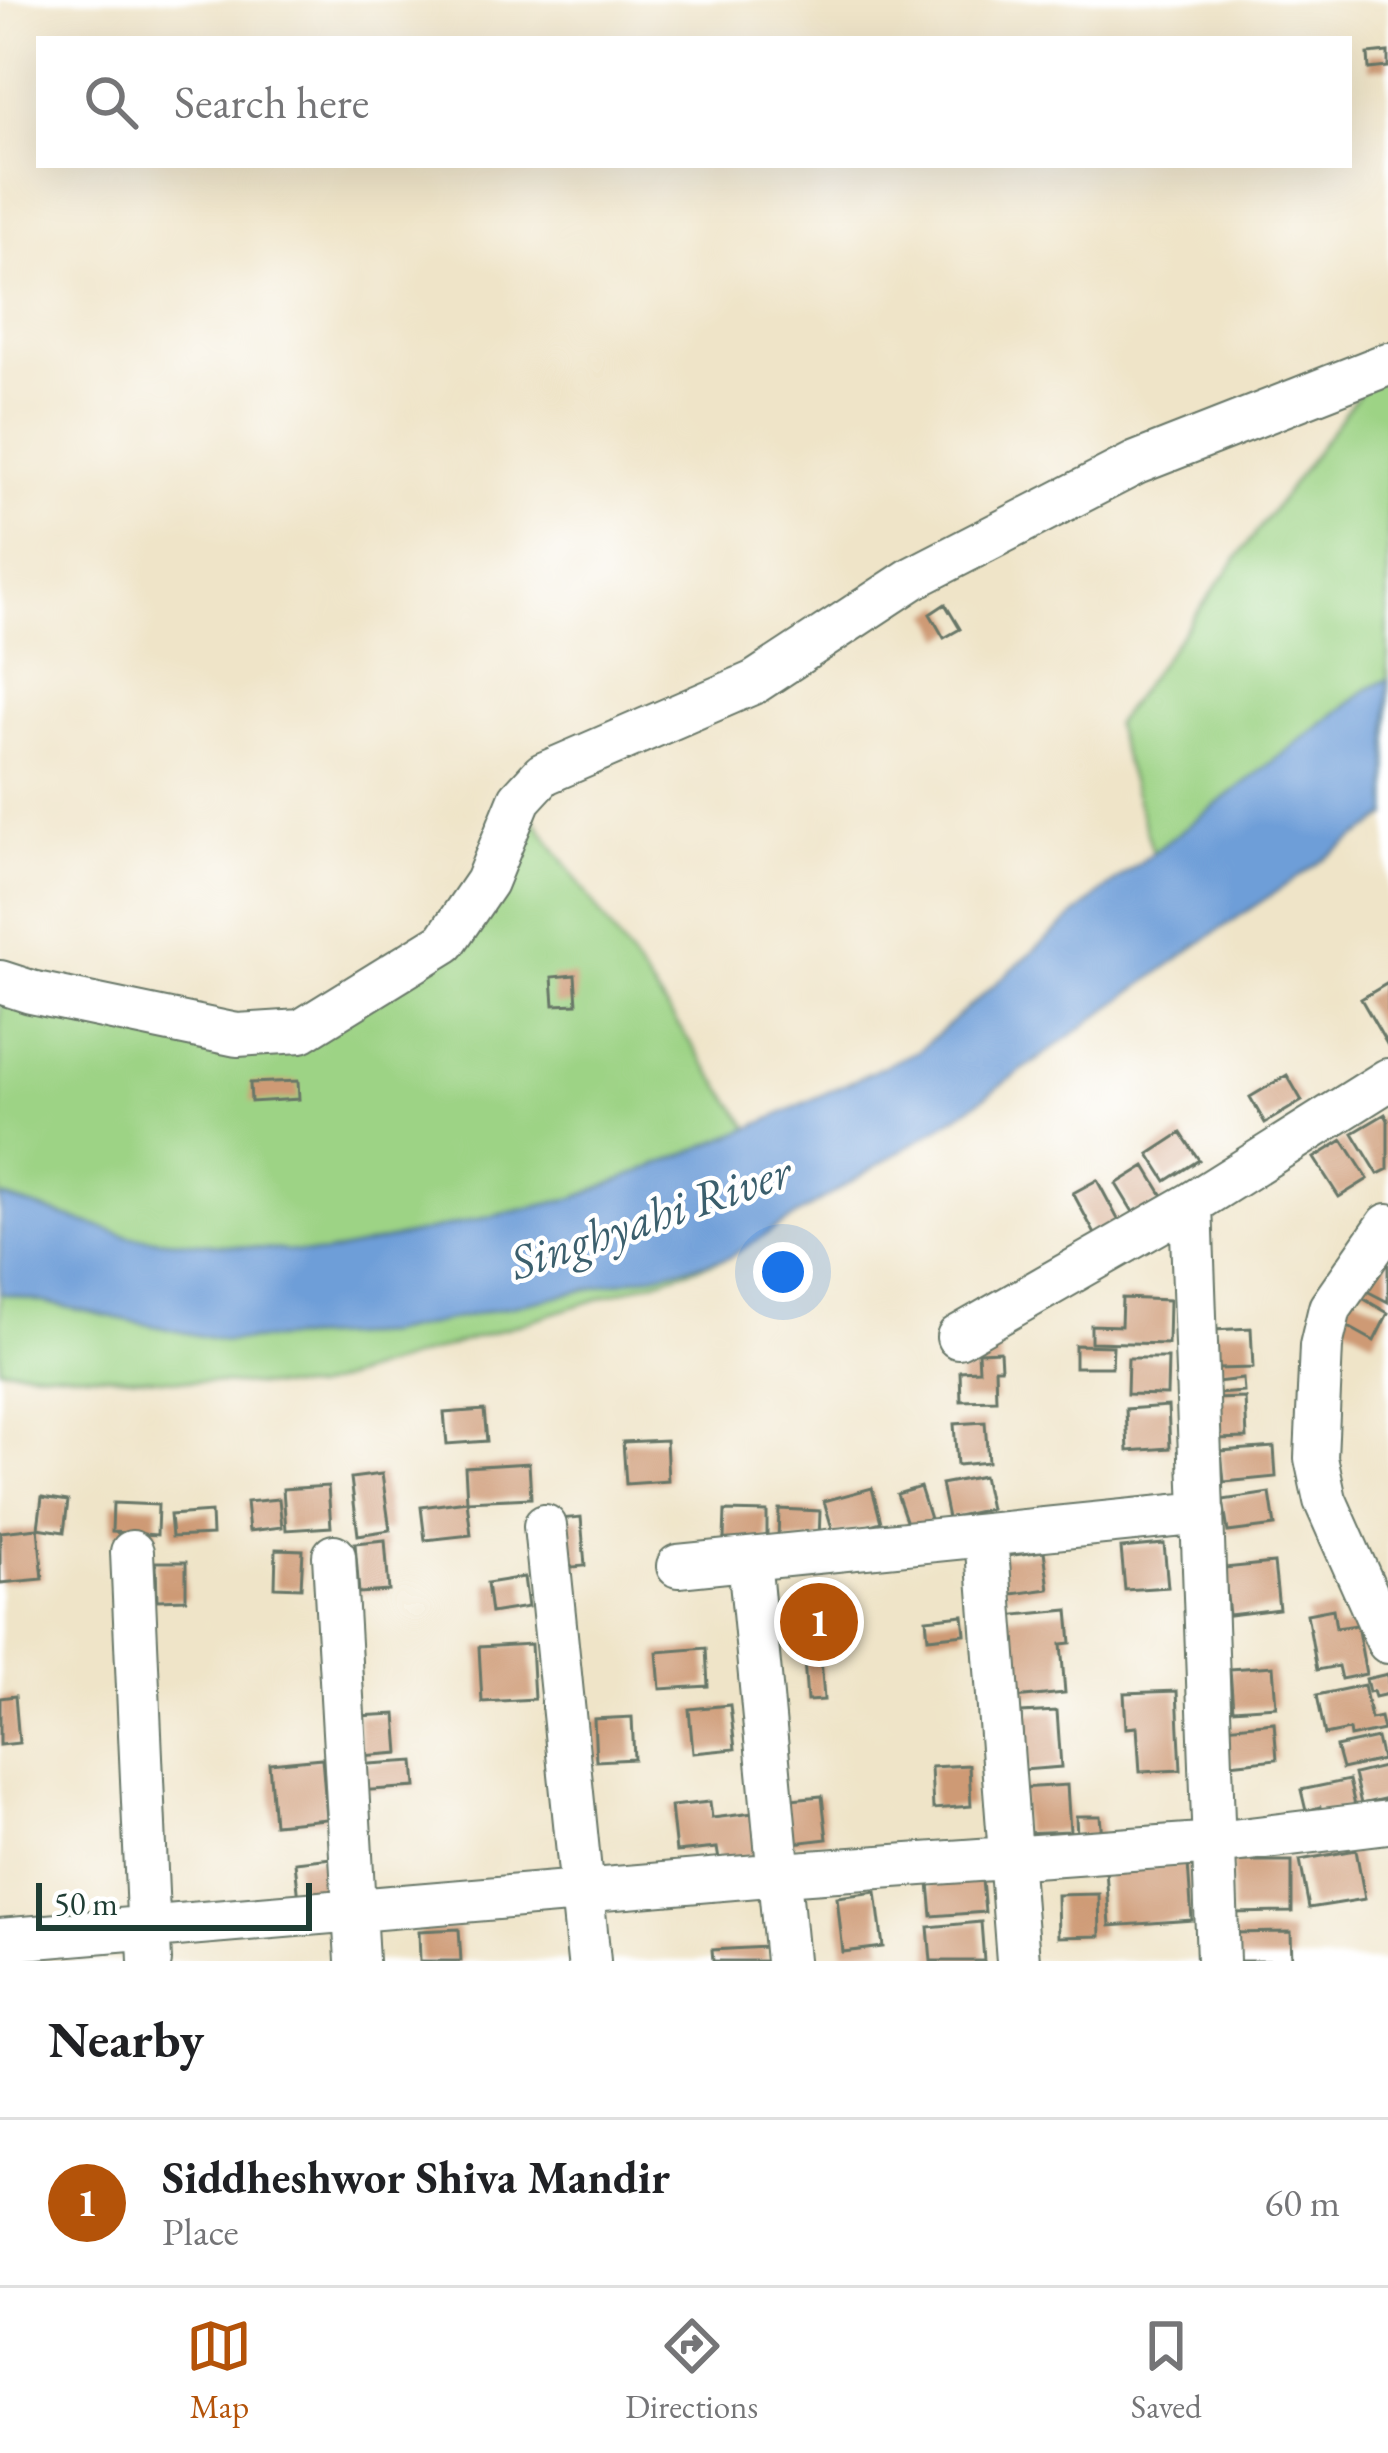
<!DOCTYPE html>
<html lang="en">
<head>
<meta charset="utf-8">
<style>
  body { margin:0; font-family:"EB Garamond",serif; background:#f2f2f2; color:#202124 }
  .scale { position:absolute; left:36px; bottom:30px; width:276px; box-sizing:border-box; padding-left:12px; border:6px solid #1f3d34; border-top:0; font-size:33px; line-height:42px; white-space:nowrap; color:#1f3d34; -webkit-text-stroke:9px #fff; paint-order:stroke }
  .you { position:absolute; left:783px; top:1272px; width:42px; height:42px; margin:-30px; border:9px solid #fff; border-radius:50%; background:#1a73e8; box-shadow:0 0 0 18px #1a73e833 }
  .badge { display:grid; place-items:center; width:78px; height:78px; border-radius:50%; background:#b45309; color:#fff; font-size:39px; font-weight:700 }
  .pin { position:absolute; translate:-50% -50%; border:6px solid #fff; box-shadow:0 3px 12px #0006 }
  .list { margin:0; padding:0; list-style:none }
  h2 { display:flex; justify-content:space-between; align-items:center; height:156px; margin:0; padding:0 48px; font-size:51px }
  h2 small { font-size:39px; font-weight:400; color:#757577 }
  .list li { display:grid; grid-template-columns:78px 1fr auto; gap:36px; align-items:center; box-sizing:border-box; height:168px; padding:0 48px; border-top:3px solid #e0e0e0 }
  .list b { display:block; font-size:45px; white-space:nowrap }
  .list p { margin:0; font-size:39px; white-space:nowrap; color:#757577 }
  .list em { font-size:39px; font-style:normal; color:#757577 }
  .icon { flex:none; width:66px; height:66px; fill:none; stroke:currentColor; stroke-width:2; stroke-linecap:round; stroke-linejoin:round }
  .map { position:relative; flex:none; width:1388px; height:1961px; overflow:hidden }
  .search { position:absolute; background:#fff; box-shadow:0 12px 48px #0002; left:36px; right:36px; top:36px; height:132px; display:flex; align-items:center; gap:30px; box-sizing:border-box; padding:0 42px; border-radius:0px; color:#757577; font-size:45px }
  .sheet { height:324px; background:#fff }
  nav { display:flex; justify-content:space-around; align-items:center; box-sizing:border-box; height:168px; border-top:3px solid #e0e0e0; background:#fff; font-size:33px; color:#757577 }
  nav a { display:grid; justify-items:center; gap:6px }
  nav .on { color:#b45309 }
  .map>svg:first-child { display:block }
</style>
</head>
<body>
<div class="map">
<svg width="1388" height="1961" viewBox="0 0 1388 1961">
  <rect width="100%" height="100%" fill="#fff"/>
  <filter id="ink" filterUnits="userSpaceOnUse"><feTurbulence type="fractalNoise" baseFrequency=".00833" numOctaves="2"/><feDisplacementMap in="SourceGraphic" scale="24" xChannelSelector="R" yChannelSelector="G"/><feConvolveMatrix kernelMatrix="1 2 1 2 8 2 1 2 1" color-interpolation-filters="sRGB"/></filter>
  <filter id="wash" filterUnits="userSpaceOnUse"><feTurbulence type="fractalNoise" baseFrequency=".004" numOctaves="4" result="noise"/><feDisplacementMap in="SourceGraphic" scale="48" xChannelSelector="R" yChannelSelector="G"/><feGaussianBlur stdDeviation="2.7" result="paint"/><feColorMatrix in="noise" values="0 0 0 0 0 0 0 0 0 0 0 0 0 0 0 0 0 1.4 0 .05"/><feComposite in="paint" operator="in"/></filter>
  <g filter="url(#wash)">
    <rect width="100%" height="100%" fill="#efe4c8"/>
    <path fill="#9dd385" stroke="#5e885c" stroke-width="3" d="M1388,364V679L1366,690L1153,853L1114,725L1380,365Z
      M520,799L750,1128L575,1198L323,1254L131,1237L0,1196V982L301,1031L445,942Z
      M728,1258L313,1389L0,1368V1293L225,1341L386,1334Z"/>
    <path fill="#6e9ed8" stroke="#466e86" stroke-width="3" d="M1388,679V816L1213,934L962,1113L728,1258L386,1334L225,1341L0,1293V1196L131,1237L323,1254L575,1198L750,1128L919,1050L1104,890L1367,690Z"/>
    <g id="blocks">
      <path fill="#ce9a75" d="M1388,52V67L1369,69L1368,54Z
        M945,604L960,629L944,638L930,614Z
        M575,975L577,1004L554,1005L552,977Z
        M1388,983V1046L1361,999Z
        M1287,1075L1302,1101L1265,1123L1250,1097Z
        M298,1081L299,1099L251,1102L250,1083Z
        M1385,1114L1388,1120V1169L1378,1174L1353,1133Z
        M1181,1133L1199,1160L1166,1181L1149,1154Z
        M1343,1140L1368,1179L1339,1197L1314,1158Z
        M1145,1166L1165,1199L1136,1217L1116,1184Z
        M1097,1180L1121,1225L1097,1238L1073,1193Z
        M1388,1259V1302L1359,1287Z
        M1352,1292L1388,1313L1374,1341L1336,1320Z
        M1122,1298L1169,1300L1168,1344L1091,1342V1325L1121,1326Z
        M1251,1328L1253,1368L1216,1369L1214,1330Z
        M1075,1345L1113,1346L1112,1367H1075Z
        M1000,1351L1001,1368H995L996,1400L961,1401L960,1371L979,1370L978,1352Z
        M1128,1358H1168L1167,1395L1127,1394Z
        M1243,1379L1244,1392L1217,1394L1216,1382Z
        M1245,1398L1247,1438L1215,1439L1213,1399Z
        M1168,1406L1170,1448L1128,1451L1126,1409Z
        M484,1410L487,1441L447,1444L444,1413Z
        M985,1422L988,1462L957,1465L954,1424Z
        M666,1440L668,1481L626,1484L623,1442Z
        M1274,1447L1276,1477L1224,1482L1221,1451Z
        M529,1463L531,1498L467,1501L465,1467Z
        M382,1474L390,1530L358,1535L351,1478Z
        M983,1476L990,1509L948,1518L941,1484Z
        M328,1486L331,1527L286,1530L283,1489Z
        M920,1487L931,1522L909,1529L897,1494Z
        M872,1488L881,1522L834,1535L824,1501Z
        M1270,1493L1275,1526L1228,1532L1223,1500Z
        M42,1497L68,1501L64,1532L38,1528Z
        M279,1499L282,1527L249,1531L246,1502Z
        M467,1501L471,1535L425,1540L421,1507Z
        M113,1503L158,1505L157,1535L112,1532Z
        M779,1509L820,1511L819,1541L778,1540Z
        M725,1511L767,1512V1541L724,1539Z
        M211,1512L212,1535L172,1537L170,1515Z
        M581,1517L585,1566L561,1568L558,1519Z
        M38,1528L43,1579L0,1583V1532Z
        M385,1540L389,1591L359,1593L355,1543Z
        M1164,1544L1168,1587L1125,1590L1121,1548Z
        M276,1549L303,1550L301,1588L275,1587Z
        M1044,1551L1049,1589L1005,1595L1000,1557Z
        M156,1562H186V1599L157,1600Z
        M1274,1563L1279,1609L1229,1615L1224,1568Z
        M524,1577L528,1607L491,1613L487,1583Z
        M827,1600L831,1641L811,1643L807,1603Z
        M1333,1609L1336,1628L1357,1625L1366,1674L1341,1679L1338,1666L1317,1670L1307,1614Z
        M1068,1610L1071,1643L1061,1644L1065,1693L1014,1698L1006,1616Z
        M963,1615L965,1634L928,1638L926,1619Z
        M531,1644L534,1699L482,1702L479,1647Z
        M706,1648L708,1686L660,1689L657,1652Z
        M821,1658L824,1700L807,1701L804,1659Z
        M1273,1666L1276,1706L1233,1709L1230,1669Z
        M1388,1674V1694L1375,1697L1373,1691L1369,1692L1366,1679Z
        M1364,1685L1371,1719L1380,1717L1383,1730L1350,1737L1349,1730L1325,1735L1317,1695Z
        M1177,1691L1181,1770L1140,1772L1137,1727L1126,1728L1124,1693Z
        M15,1696L19,1743L0,1745V1698Z
        M730,1705L735,1749L693,1753L689,1709Z
        M1057,1711L1061,1767L1024,1770L1021,1713Z
        M396,1714L399,1753L361,1756L358,1716Z
        M632,1717L634,1759L596,1761L594,1719Z
        M1274,1722L1277,1759L1229,1764L1225,1727Z
        M1377,1738L1382,1760L1342,1769L1336,1747Z
        M322,1758L327,1819L274,1824L269,1763Z
        M414,1761L416,1787L357,1791L355,1765Z
        M969,1765L971,1806L933,1809L931,1767Z
        M1383,1767L1388,1798L1361,1804L1354,1774Z
        M1349,1780L1355,1806L1321,1814L1320,1807L1306,1811L1301,1790Z
        M1067,1785L1070,1831L1023,1833L1021,1788Z
        M822,1796L827,1839L785,1844L781,1800Z
        M710,1802L712,1818L762,1812L767,1854L719,1860L717,1848L676,1852L671,1806Z
        M1076,1816H1100L1102,1836L1077,1837Z
        M1356,1850L1365,1899L1309,1908L1300,1860Z
        M332,1858L337,1906L300,1910L295,1862Z
        M1232,1861H1292V1912L1232,1913Z
        M1188,1864L1192,1920L1110,1926L1106,1870Z
        M982,1880L985,1912L932,1916L929,1883Z
        M876,1892L883,1947L843,1952L837,1897Z
        M1099,1894L1100,1936L1058,1937L1057,1895Z
        M981,1922L984,1961H931L928,1927Z
        M459,1929L461,1961H420L419,1931Z
        M1291,1932L1292,1961H1235L1234,1933Z
        M765,1947L766,1961H713L712,1950Z"/>
    </g>
  </g>
  <g filter="url(#ink)">
    <use href="#blocks" fill-opacity="0" stroke="#687768" stroke-width="3"/>
    <g fill="none" stroke-linecap="round" stroke-linejoin="round">
      <defs>
        <path id="street" d="M0,982L31,992L237,1035L301,1031L445,942L486,882L520,799L543,774L755,682L913,578L1136,463L1388,364
          M1191,1204L1218,1961
          M1388,1225L1330,1308L1321,1346L1316,1458L1325,1500L1388,1642
          M958,1337L1191,1204L1388,1080
          M545,1526L589,1961
          M986,1536L1018,1961
          M132,1552L150,1961
          M334,1556L357,1961
          M749,1559L787,1961
          M678,1566L1203,1513
          M0,1940L781,1874L1216,1843L1388,1822"/>
      </defs>
      <use href="#street" stroke="#687768" stroke-width="46"/>
      <use href="#street" stroke="#fff" stroke-width="42"/>
    </g>
  </g>
  <g text-anchor="middle" dominant-baseline="central" stroke-width="9" stroke-linejoin="round" paint-order="stroke">
    <g font-size="48" font-style="italic" fill="#3b5f6d" stroke="#fff">
      <text transform="translate(650 1216) rotate(-19)">Singhyahi River</text>
    </g>
  </g>
</svg>
<div class="scale">50 m</div>
<div class="you"></div>
<div class="pin badge" style="left:819px;top:1622px">1</div>
<div class="search"><svg class="icon" aria-label="search" viewBox="0 0 24 24"><circle cx="10" cy="10" r="6"/><path d="M15 15l6 6"/></svg>Search here</div>
</div>
<section class="sheet">
<h2>Nearby<small></small></h2>
<ul class="list">
<li><span class="badge">1</span><div><b>Siddheshwor Shiva Mandir</b><p>Place</p></div><em>60 m</em></li>
</ul>
</section>
<nav>
<a class="on"><svg class="icon" aria-label="map" viewBox="0 0 24 24"><path d="M3 6l6-2 6 2 6-2v14l-6 2-6-2-6 2zM9 4v14M15 6v14"/></svg>Map</a>
<a><svg class="icon" aria-label="directions" viewBox="0 0 24 24"><path d="M12 3l9 9-9 9-9-9zM9 14v-3h6M13 9l2 2-2 2"/></svg>Directions</a>
<a><svg class="icon" aria-label="saved" viewBox="0 0 24 24"><path d="M7 4h10v16l-5-4-5 4z"/></svg>Saved</a>
</nav>
</body>
</html>
